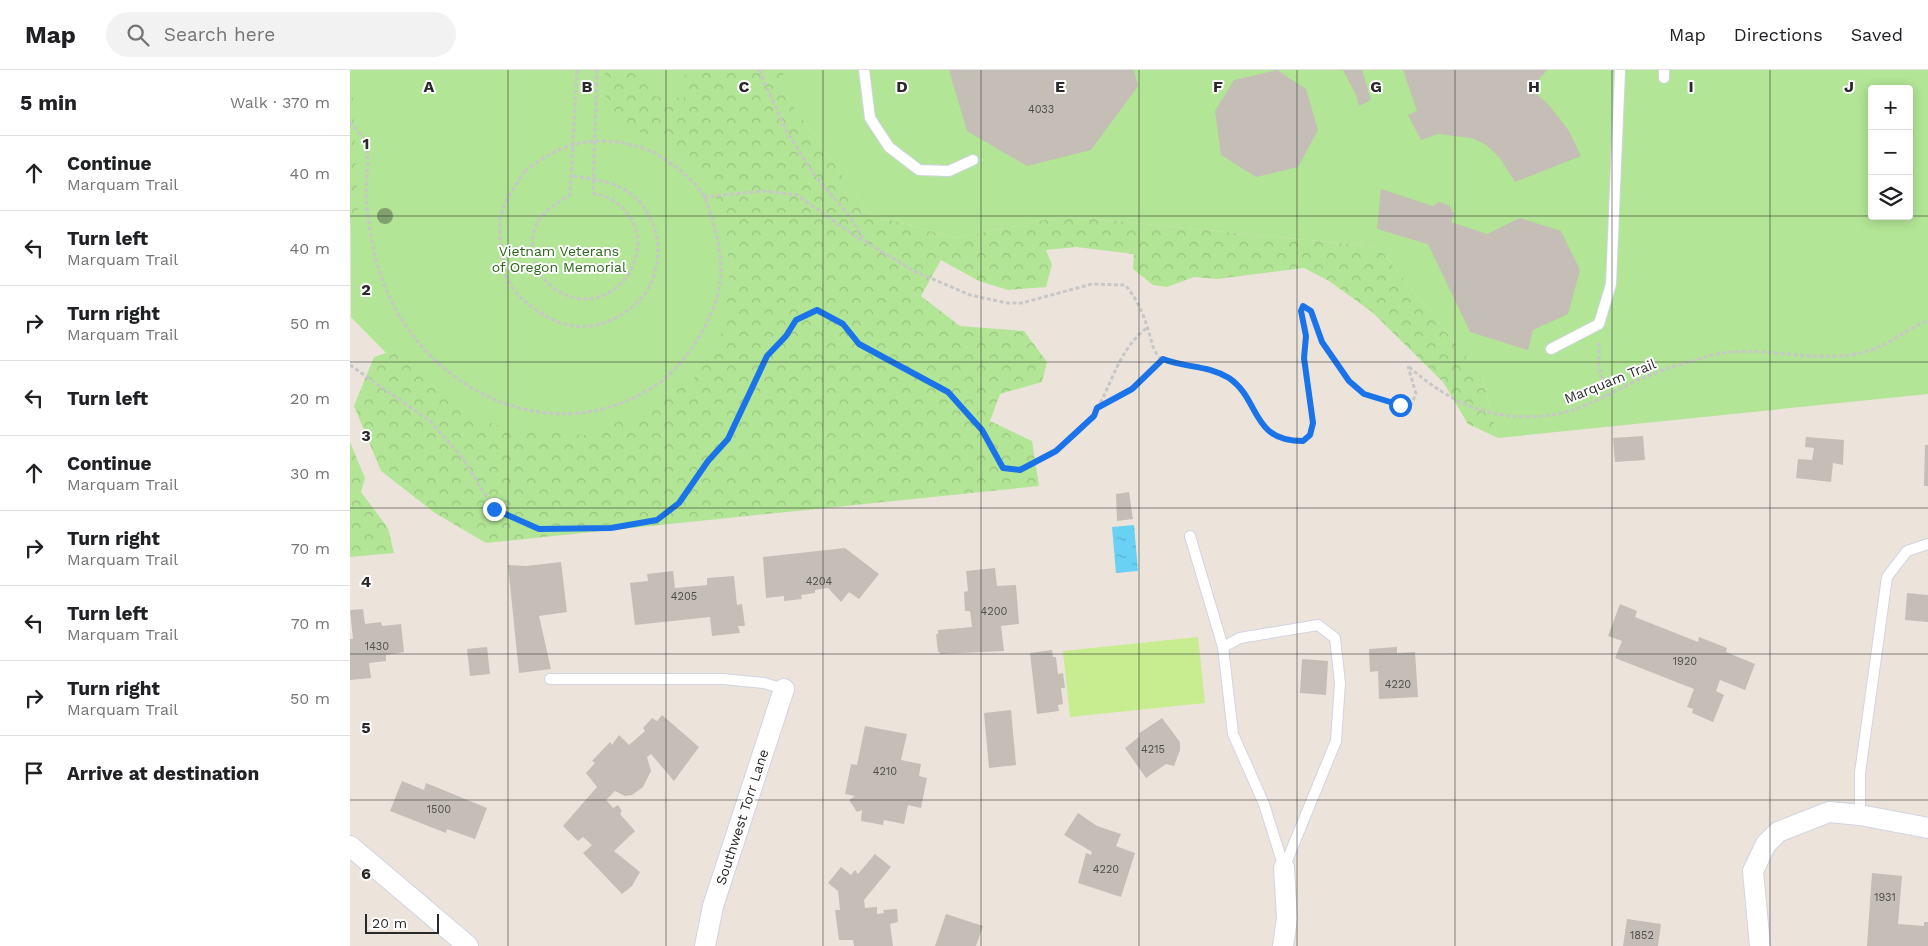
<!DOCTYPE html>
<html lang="en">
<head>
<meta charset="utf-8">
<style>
  body { margin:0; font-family:"Work Sans",sans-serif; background:#f2f2f2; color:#202124 }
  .controls { position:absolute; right:15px; top:15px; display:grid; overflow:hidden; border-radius:5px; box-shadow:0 2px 12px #0003 }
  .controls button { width:45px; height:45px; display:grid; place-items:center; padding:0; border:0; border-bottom:1px solid #e0e0e0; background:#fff; color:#202124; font:25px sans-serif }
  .scale { position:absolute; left:15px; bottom:12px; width:74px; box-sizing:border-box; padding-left:5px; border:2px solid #292929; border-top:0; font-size:14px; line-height:18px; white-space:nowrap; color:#292929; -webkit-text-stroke:4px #fff; paint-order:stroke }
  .stop { position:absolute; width:15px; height:15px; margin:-11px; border:4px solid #1a73e8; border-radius:50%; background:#fff }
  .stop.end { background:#1a73e8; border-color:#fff; box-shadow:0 1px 5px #0008 }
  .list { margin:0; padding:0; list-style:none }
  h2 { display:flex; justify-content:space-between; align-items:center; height:65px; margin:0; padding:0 20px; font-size:21px }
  h2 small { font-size:16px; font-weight:400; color:#757577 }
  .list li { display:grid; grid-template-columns:32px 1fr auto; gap:15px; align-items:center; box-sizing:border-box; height:75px; padding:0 20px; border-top:1px solid #e0e0e0 }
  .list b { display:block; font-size:19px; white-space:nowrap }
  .list p { margin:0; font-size:16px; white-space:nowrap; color:#757577 }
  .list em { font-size:16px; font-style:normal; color:#757577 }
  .icon { flex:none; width:28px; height:28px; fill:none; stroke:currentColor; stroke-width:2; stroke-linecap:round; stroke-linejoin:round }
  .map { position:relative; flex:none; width:1578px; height:876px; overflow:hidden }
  header { display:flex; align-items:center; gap:30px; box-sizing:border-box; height:70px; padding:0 25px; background:#fff; border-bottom:1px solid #e0e0e0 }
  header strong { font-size:24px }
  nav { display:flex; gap:28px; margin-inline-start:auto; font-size:18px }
  .search { width:350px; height:45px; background:#f2f2f2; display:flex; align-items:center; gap:12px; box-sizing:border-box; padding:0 18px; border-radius:28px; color:#757577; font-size:19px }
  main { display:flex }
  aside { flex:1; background:#fff }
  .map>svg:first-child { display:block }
</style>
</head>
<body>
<header>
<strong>Map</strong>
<div class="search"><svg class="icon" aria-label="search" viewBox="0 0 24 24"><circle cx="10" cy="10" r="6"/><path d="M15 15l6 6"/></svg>Search here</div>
<nav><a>Map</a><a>Directions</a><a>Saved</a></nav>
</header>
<main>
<aside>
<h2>5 min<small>Walk · 370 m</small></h2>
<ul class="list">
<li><svg class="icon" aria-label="ahead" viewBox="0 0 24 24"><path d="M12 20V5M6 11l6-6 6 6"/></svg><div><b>Continue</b><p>Marquam Trail</p></div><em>40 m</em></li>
<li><svg class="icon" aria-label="left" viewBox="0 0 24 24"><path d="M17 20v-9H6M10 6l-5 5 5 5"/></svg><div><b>Turn left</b><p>Marquam Trail</p></div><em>40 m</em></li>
<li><svg class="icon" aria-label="right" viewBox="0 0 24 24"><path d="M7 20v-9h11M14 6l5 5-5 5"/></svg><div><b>Turn right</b><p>Marquam Trail</p></div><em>50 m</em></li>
<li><svg class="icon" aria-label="left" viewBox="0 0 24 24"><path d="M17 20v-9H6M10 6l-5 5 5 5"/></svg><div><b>Turn left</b></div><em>20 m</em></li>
<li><svg class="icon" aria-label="ahead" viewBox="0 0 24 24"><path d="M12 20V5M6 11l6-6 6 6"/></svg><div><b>Continue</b><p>Marquam Trail</p></div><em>30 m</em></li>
<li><svg class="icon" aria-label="right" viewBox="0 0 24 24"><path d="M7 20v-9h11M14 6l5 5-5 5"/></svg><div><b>Turn right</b><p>Marquam Trail</p></div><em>70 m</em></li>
<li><svg class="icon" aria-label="left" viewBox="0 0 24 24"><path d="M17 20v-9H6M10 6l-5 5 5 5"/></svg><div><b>Turn left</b><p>Marquam Trail</p></div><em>70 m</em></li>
<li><svg class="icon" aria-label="right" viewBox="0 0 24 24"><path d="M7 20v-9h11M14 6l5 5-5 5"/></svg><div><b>Turn right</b><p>Marquam Trail</p></div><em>50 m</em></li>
<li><svg class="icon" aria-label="arrive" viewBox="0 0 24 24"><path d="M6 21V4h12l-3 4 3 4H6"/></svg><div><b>Arrive at destination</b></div></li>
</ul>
</aside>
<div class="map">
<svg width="1578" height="876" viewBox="0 0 1578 876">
  <defs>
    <pattern id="forest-crowns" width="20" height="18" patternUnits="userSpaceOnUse" patternTransform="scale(1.25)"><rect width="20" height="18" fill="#b2e595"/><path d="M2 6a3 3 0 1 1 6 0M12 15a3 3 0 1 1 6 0" fill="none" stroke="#99c480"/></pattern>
    <pattern id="water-ripples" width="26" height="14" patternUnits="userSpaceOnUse" patternTransform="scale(1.25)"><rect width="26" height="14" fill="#69d1f3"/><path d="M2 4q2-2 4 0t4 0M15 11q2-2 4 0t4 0" fill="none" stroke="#5bb3d0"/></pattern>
  </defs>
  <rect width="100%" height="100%" fill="#ece4db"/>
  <path fill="#b2e595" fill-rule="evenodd" d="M0,0H377L408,270L292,377L119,368L1,247Z
    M433,0H1578V324L1148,368L1132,306L1028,177L714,146L605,168L520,144L433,22ZM1522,19H1559V146H1522Z"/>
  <path fill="url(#forest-crowns)" d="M257,0H289L302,26L334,28L335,0H433V22L520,144L605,168L714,146L1028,177L1132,306L1148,368L1118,354L1093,312L1022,242L979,211L954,198L867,209L844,207L817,217L803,215L783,199L784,184L726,177L696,180L702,195L696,217L658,220L629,211L591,190L571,226L610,256L674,261L697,292L692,312L650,324L640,351L682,371L689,416L136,473L85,443L31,401L4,336L24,287L51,278L112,343L155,358L235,365L293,342L342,311L370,272L380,201L372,140L346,89L257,46L255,4Z
    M0,7L2,9L8,146L0,152Z
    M0,372L15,408L11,422L38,458L44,483L0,487Z"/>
  <path fill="#c7ed90" d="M848,567L855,633L720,647L713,581Z"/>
  <path fill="url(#water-ripples)" d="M784,455L788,501L766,503L762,457Z"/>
  <path fill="#c4beb6" d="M599,0H784L788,16L741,80L677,96L617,61Z
    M927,0L956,19L968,60L948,97L906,107L871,85L865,41L884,10Z
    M993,0H1012L1021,30L1009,36L1006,25Z
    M1053,0H1197L1181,19L1199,35L1219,61L1231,86L1165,112L1150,88L1135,74L1121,68L1088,64L1071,70L1058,45L1067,41Z
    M1031,119L1083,136L1089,132L1099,135L1104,144L1101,152L1137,164L1170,148L1211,161L1230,200L1218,244L1183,260L1178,280L1120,262L1078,174L1027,159Z
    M1293,366L1295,390L1265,392L1263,368Z
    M1456,367L1494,370L1493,395L1483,393L1481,412L1446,408L1448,389L1462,390L1464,378L1455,377Z
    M1575,375H1578V416H1574Z
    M779,422L783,449L767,451L766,424Z
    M495,478L529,504L509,529L499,522L491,532L478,518L465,520V523L451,525L452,529L434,531V526L416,528L413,487Z
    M211,492L217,542L189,546L201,599L169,603L158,495L176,496Z
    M645,498L647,516L666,515L669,554L651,556L654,581L590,584V582H588L586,564H588V560L622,557L620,541H615L614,522L618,521L616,501Z
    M323,501L325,518L357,515V508L384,506L387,535L392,534L395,556H388L390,563L362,566L360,547L285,555L280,513L298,511L297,504Z
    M1557,523L1578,525V552L1555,550Z
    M1270,534L1287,541L1285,547L1348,572L1349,567L1377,578L1376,582L1405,594L1395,620L1370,610L1366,621L1374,625L1363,652L1342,643L1343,639L1337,637L1344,619L1265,588L1272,571L1258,566Z
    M13,539L15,554L31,552L32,556L51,554L54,582L36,585V591L19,593L21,608L0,610V569H3L0,540Z
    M137,577L140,604L120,606L117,579Z
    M1047,577V583L1065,582L1068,627L1029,629L1028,601L1020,602L1019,579Z
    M702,580L703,587H706L708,604L713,603L715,618H711L713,634L708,635L709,641L687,644L680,583Z
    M952,589L978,591L976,625L950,623Z
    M661,640L666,695L639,698L634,643Z
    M312,645L349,677L324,711L301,684L297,687L301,701L293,717L282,725L275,726L265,721L256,730L263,738L268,735L272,741L270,744L285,761L264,781L290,802L282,816L272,824L233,783L242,775L233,767L228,771L213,756L247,717L236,703L245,693L242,691L260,672L262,675L269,665L279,675L295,661L293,658L302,648L307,651Z
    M812,648L830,672V680L824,696L816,694L796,708L775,678L790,666L788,664Z
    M515,656L557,664L551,690L571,694L569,706L577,708L571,738L558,735L554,754L534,750L533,755L511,751L512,740L507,742L499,730L505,726L495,724L501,694L507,695Z
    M52,711L74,720L76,713L137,738L125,769L97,759L96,763L40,741Z
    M728,743L747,756L771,764L766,776L785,783L771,827L728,813L736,783L741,785L742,782L714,765Z
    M525,784L541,797L514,830L515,838L527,837V844L534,843L533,840L547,839L548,852L540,854L543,876H504L503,870H489L485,840H490L488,821L478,813L491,797L501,805L505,800L508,804Z
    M1522,803L1552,806L1548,854L1574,856V852H1578V876H1517Z
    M596,844L633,856L626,876H585Z
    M1277,849L1311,854L1308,876H1273Z"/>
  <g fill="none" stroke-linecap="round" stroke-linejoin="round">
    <defs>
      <path id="service" d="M514,0L520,48L539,77L569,100L599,101L623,90
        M1314,0V8
        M1201,279L1249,254L1261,214L1270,0
        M840,466L873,577L883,664L914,734L934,798
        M873,577L890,568L968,555L985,568L990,613L986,671L934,798
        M200,609H373L414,613L434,619
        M1510,745V703L1537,507L1557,481L1578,474"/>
      <path id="minor" d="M0,776L118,876
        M355,876L363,836L434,619
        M933,876L937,849L934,798
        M1410,876L1403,801L1416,774L1428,762L1479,742L1510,745L1578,758"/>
    </defs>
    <use href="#service" stroke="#d0d4e3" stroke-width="12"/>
    <use href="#minor" stroke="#d0d4e3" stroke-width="22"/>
    <path stroke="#c7c7c7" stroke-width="3" stroke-dasharray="4 2.5" stroke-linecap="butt" d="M227,0L220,125C197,139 180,150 183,180C184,197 193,212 208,221C267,256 320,168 264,131C258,127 250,125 243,123L247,0
      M409,0L437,62L463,103L497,143L517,173L564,201L620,225L657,233H672L742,214L775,215C786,227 793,243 798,259C801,268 802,279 809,287C820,297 844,294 858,298C866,301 874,305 882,310C912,333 899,371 953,371C972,360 956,309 954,290C953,280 957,272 956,262C955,255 949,243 953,236L961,241L972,272L999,311L1008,320L1050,335H1061L1066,324L1058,296
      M0,52C4,57 10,62 13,68C22,84 16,104 16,122C17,136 18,151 21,165C25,195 38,230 56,256C112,338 220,373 306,315C335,296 365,248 370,214C373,193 368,168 362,148C359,141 358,132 354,126C342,107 323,94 304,82
      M175,101C164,117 153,132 150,151C149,159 150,167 151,174C151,187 153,199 158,211C164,222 172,229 181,236C212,261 246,264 278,240C291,230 300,221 304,204C309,188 310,176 305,160C290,117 263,111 222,106
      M354,127L414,121L447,125L514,172
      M1249,273V295L1255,326
      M0,295L80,351L112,387L144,439L189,459L261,458L307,450L329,433L358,391L378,369L417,286L435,267L446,250L467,240L493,254L509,274L598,322L632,360L653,399C658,399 666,401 672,400C693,392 732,364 744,345C762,315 768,279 798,257
      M1059,297C1104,336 1147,354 1208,344C1238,338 1270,317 1298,306C1319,297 1342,291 1363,285C1404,275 1446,289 1487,286C1502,286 1518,282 1531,276C1547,269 1561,256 1578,251
      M748,337L782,319L813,289"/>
    <use href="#service" stroke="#fff" stroke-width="10"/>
    <use href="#minor" stroke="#fff" stroke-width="20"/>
    <path stroke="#c7c7c7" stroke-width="3" stroke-dasharray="4 2.5" stroke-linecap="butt" d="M175,101C217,68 254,63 304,82"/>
  </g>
  <circle fill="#81a06f" cx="35" cy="146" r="8"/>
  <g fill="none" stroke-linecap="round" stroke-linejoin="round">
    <path stroke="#1a73e8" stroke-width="6" d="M144,439L189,459L261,458L307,450L329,433L358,391L378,369L417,286L436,266L446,250L467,240L493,254L509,274L598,322L632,360L653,398L670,400L706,381L744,346L747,338L782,319L813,289C835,298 858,295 879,308C911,330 900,371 953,371L960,365L963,353L954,288L956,266L951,241L953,236L961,241L972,272L999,311L1014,324L1050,335"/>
  </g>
  <path fill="none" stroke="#292929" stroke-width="1" stroke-opacity="0.55" d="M158,0V876M316,0V876M473,0V876M631,0V876M789,0V876M947,0V876M1105,0V876M1262,0V876M1420,0V876M0,146H1522M1559,146H1578M0,292H1578M0,438H1578M0,584H1578M0,730H1578"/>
  <g text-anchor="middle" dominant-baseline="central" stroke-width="4" stroke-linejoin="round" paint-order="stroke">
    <g font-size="11" fill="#504e4c">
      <text x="691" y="39">4033</text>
      <text x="469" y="511">4204</text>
      <text x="334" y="526">4205</text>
      <text x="644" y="541">4200</text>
      <text x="27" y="576">1430</text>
      <text x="1335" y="591">1920</text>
      <text x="1048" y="614">4220</text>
      <text x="803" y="679">4215</text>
      <text x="535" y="701">4210</text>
      <text x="89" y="739">1500</text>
      <text x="756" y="799">4220</text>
      <text x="1535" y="827">1931</text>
      <text x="1292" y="865">1852</text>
    </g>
    <g font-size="14" fill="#296917" stroke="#fff">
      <text x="209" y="181">Vietnam Veterans<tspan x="209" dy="16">of Oregon Memorial</tspan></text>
    </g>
    <g font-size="14" fill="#292929" stroke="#fff">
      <text transform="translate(1260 311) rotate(-22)">Marquam Trail</text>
      <text transform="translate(392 747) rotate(-72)">Southwest Torr Lane</text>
    </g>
  </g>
  <g font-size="16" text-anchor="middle" font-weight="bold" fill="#292929" stroke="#fff" stroke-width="4" stroke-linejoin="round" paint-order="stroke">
    <text x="79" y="22">A</text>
    <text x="237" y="22">B</text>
    <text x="394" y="22">C</text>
    <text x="552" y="22">D</text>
    <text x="710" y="22">E</text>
    <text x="868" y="22">F</text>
    <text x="1026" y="22">G</text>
    <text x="1184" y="22">H</text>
    <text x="1341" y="22">I</text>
    <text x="1499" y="22">J</text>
    <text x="16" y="79">1</text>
    <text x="16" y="225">2</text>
    <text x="16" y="371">3</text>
    <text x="16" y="517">4</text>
    <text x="16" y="663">5</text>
    <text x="16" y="809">6</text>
  </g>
</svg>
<div class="controls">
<button>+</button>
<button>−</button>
<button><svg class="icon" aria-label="layers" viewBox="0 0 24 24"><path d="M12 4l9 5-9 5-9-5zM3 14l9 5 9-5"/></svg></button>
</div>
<div class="scale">20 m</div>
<div class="stop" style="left:1050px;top:335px"></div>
<div class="stop end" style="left:144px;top:439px"></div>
</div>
</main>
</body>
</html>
